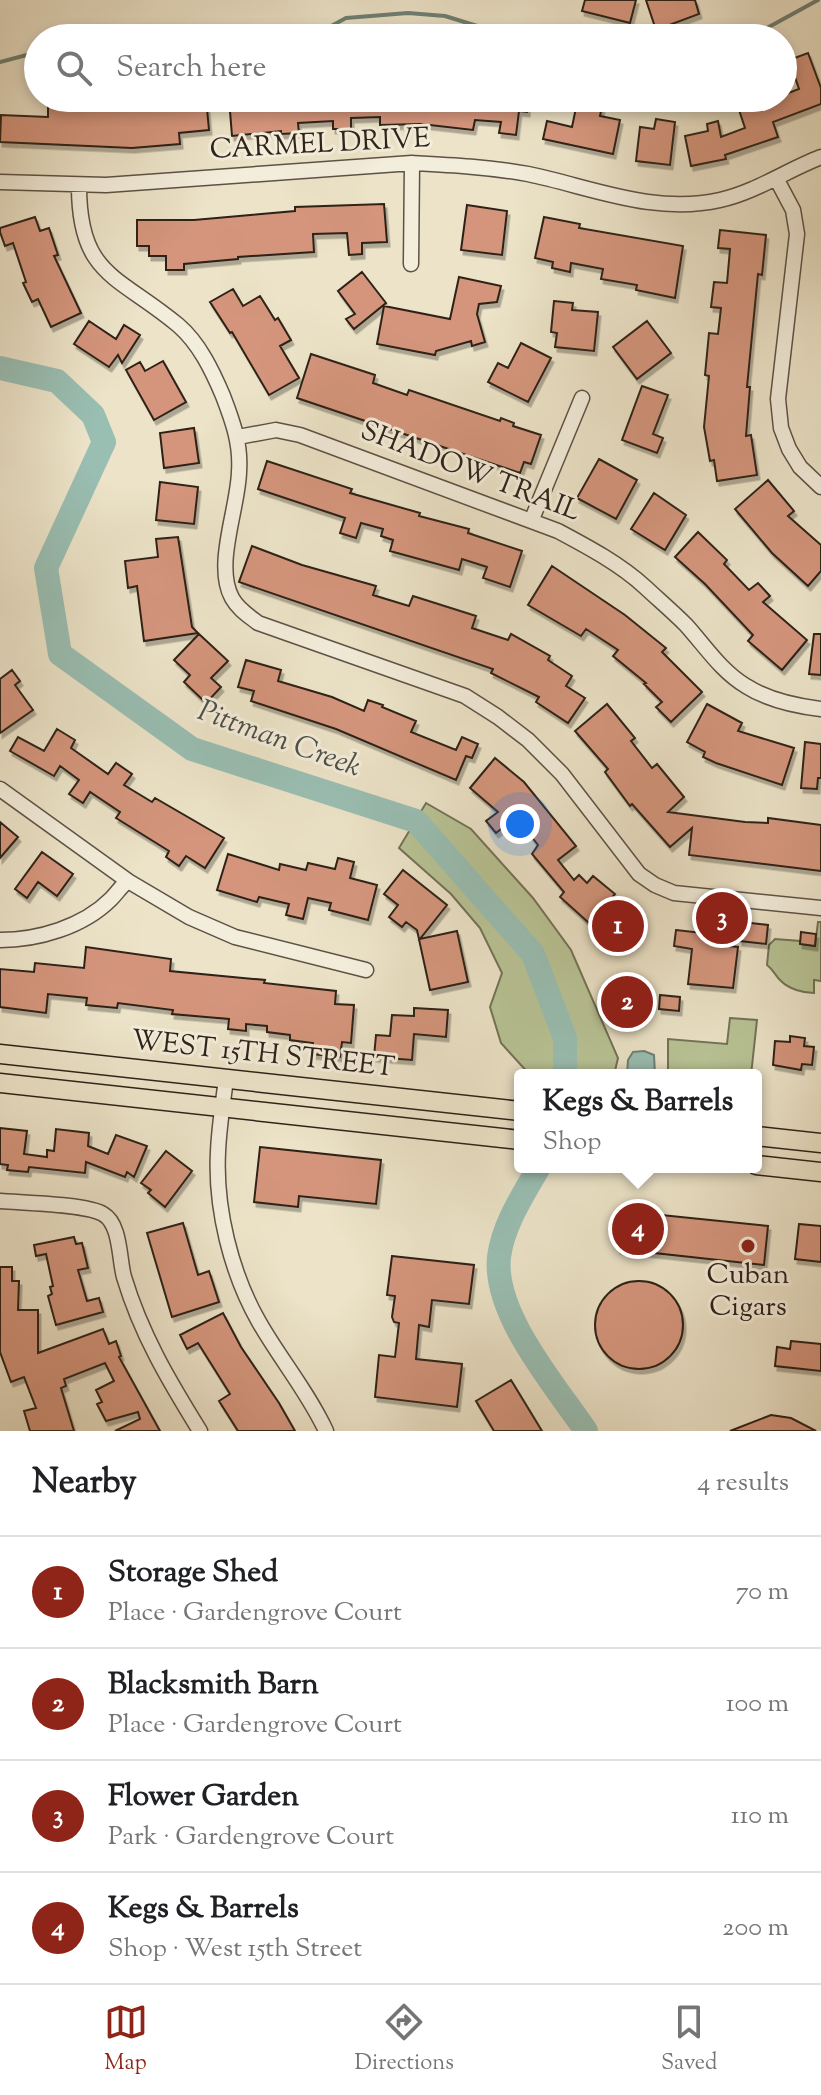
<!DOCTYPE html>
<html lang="en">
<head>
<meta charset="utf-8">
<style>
  body { margin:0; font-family:"Sorts Mill Goudy",serif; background:#f2f2f2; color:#202124 }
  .you { position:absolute; left:520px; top:824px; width:28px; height:28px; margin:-20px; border:6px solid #fff; border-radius:50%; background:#1a73e8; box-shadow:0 0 0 12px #1a73e833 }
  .badge { display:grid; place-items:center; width:52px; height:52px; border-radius:50%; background:#8f2418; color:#fff; font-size:26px; font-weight:700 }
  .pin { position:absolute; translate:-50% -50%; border:4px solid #fff; box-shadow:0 2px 8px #0006 }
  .popup { position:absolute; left:514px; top:1069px; width:248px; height:104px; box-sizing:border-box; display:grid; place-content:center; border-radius:8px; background:#fff; filter:drop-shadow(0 2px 6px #0005); font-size:26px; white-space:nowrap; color:#757577 }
  .popup b { font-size:30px; color:#202124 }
  .popup::after { content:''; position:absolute; left:50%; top:100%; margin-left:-16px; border:16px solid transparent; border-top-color:#fff }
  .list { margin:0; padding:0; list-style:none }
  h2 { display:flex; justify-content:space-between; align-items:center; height:104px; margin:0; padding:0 32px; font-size:34px }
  h2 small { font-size:26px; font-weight:400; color:#757577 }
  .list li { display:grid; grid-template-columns:52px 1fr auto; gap:24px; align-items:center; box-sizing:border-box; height:112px; padding:0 32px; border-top:2px solid #e0e0e0 }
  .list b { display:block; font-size:30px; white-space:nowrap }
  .list p { margin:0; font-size:26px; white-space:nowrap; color:#757577 }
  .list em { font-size:26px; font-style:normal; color:#757577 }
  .icon { flex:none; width:44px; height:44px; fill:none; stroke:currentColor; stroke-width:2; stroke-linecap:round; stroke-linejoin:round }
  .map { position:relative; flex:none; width:821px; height:1431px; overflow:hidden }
  .search { position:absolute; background:#fff; box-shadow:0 4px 12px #0003; left:24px; right:24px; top:24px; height:88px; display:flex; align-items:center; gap:20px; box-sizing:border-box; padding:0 28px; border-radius:44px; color:#757577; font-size:30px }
  .sheet { height:552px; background:#fff }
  nav { display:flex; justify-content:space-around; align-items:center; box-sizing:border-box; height:112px; border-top:2px solid #e0e0e0; background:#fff; font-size:22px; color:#757577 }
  nav a { display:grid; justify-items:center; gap:4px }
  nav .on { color:#8f2418 }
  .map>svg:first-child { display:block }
</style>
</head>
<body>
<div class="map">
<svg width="821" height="1431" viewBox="0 0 821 1431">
  <defs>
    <filter id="shadow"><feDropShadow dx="2.5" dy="4.5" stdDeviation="0" flood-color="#0004"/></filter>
  </defs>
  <rect width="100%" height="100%" fill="#ece3c8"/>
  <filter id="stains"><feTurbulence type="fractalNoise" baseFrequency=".0025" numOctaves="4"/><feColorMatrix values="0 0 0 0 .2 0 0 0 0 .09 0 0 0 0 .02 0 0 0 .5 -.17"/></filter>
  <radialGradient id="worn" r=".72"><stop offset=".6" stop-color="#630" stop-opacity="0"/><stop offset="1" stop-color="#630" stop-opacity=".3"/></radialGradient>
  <path fill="#b8c395" stroke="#737257" stroke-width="2" d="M426,803L471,829L533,898L571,950L618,1058L614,1075H530L501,1043L490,1007L502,973L480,928L451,894L399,848Z
    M714,911L732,913L729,932L712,924Z
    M818,922H821V981L814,980V993C803,993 789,989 781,981C775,976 774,970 767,965L769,945L775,939L800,941V944L815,946Z
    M730,1018L757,1020L751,1075H668V1039L727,1044Z"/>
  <path fill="#99beb2" stroke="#6e8075" stroke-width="2" d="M644,1051L654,1055L655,1075H627L628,1060L633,1052Z"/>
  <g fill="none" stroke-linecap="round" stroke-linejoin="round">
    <path stroke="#6e8075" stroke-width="4" d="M104,38L127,33L148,38
      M309,38L346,18L408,13L445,16L516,38
      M749,38L818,0
      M0,62L38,52"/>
    <path stroke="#99beb2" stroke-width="24" d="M0,368L57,381L93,415L104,442L46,568L60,654L192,749L416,821L533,954L565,1038V1075
      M539,1167C523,1195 503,1225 499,1257C493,1314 555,1385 586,1431"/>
  </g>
  <path fill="#d4957c" stroke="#2e2219" stroke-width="2" filter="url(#shadow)" d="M585,0H636L630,23L582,11Z
    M646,0H695L699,14L656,30Z
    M808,53L821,88V104L773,122L778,137L725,155L726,159L691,166L685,136L708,131L707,124L718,121L721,137L745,128L735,98H783V95L799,89L789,60Z
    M80,98H116V109L169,105V100L206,98L209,130L179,133L180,144L132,148L0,142L1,115L48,117V106L80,107Z
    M243,98H528L527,112L519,111L516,135L499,133L501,122L475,120L473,130L421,124L380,125V117L351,118V129H333V121L298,123L299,133L281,134V131L232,136L230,111L244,109Z
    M578,98H604L600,116L620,120L613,154L543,139L547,121L572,127Z
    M656,119L675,122L670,165L636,161L640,127L654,129Z
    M384,204L387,242L362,243V254L349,255L347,233L313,234L314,252L238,257V259L184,264V270H166V256H149V246H137V220H194L295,211V207Z
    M467,205L507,211L502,255L461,250Z
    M35,217L40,231L49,228L58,255L54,256L81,313L51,327L38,299L32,302L23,283L26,282L13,243L5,246L0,232V228Z
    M544,217L580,224L579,228L683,246L675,298L636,290L637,285L601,279L603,269L571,263L570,272L552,268L553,262L535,258Z
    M720,230L766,235L762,275L758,274L747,387H750L746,436L751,435L757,475L717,481L714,460L710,461L704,427L709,376L705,375L709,333L718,334L721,308L711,307L714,282L727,283L730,249L718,248Z
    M362,272L386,303L354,329L346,319L355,314L338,291Z
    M459,277L501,286L497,302L479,304L477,314L485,342L472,346L471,341L436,351L435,355L377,344L384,306L450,319Z
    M233,289L243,306L260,296L275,320L278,318L291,340L280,346L299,378L269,395L232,332L230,333L210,302Z
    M554,301L573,303L572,310L598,312L594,351L555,347L557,333L551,332Z
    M89,321L116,339L124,325L140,335L122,363L118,355L109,367L74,344Z
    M647,321L671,353L637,379L613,347Z
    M521,343L551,358L528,402L488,382L498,363L508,368Z
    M311,354L375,375L373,383L407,395L409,390L500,421L501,418L514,423L513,426L541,435L531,464L524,462L520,473L297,398Z
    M163,361L186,402L154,420L126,370L140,362L145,371Z
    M642,386L668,395L653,434L663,438L657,453L622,440Z
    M194,428L199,463L164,468L160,433Z
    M599,459L637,480L616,519L577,498Z
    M267,461L352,489L350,493L420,513L419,516L469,529L468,533L522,551L510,587L483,578L487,567L462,559L459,570L390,551L393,540L381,536L383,529L361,523L356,538L340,533L345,518L258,489Z
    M768,480L794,511L788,516L821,545V571L808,586L772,553L735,509Z
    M160,482L198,487L194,524L156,520Z
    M654,493L686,515L665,550L631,529Z
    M698,532L727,560L724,564L749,590L758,583L770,596L763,602L807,640L782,670L748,641L753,635L705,584L675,557Z
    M178,537L192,627L198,633L144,641L137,586L128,588L125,561L158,557L156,539Z
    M252,546L302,565L376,586L373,595L409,606L413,596L476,616L472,628L508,640L511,634L550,656L548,660L572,676L566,686L585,698L568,723L536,702L539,697L491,673L493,669L239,582Z
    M552,566L625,615L666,648L662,652L702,692L671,722L656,707L662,702L644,684L646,683L613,656L618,650L586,629L581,636L528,605Z
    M199,634L228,661L211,678L221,687L206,703L184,682L190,675L174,660Z
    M814,634H821V675L809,674Z
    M246,660L281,670L278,681L332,697L364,711L368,700L383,705L382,707L416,721L411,732L456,750L462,737L478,744L472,758L466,756L456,780L336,729L251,701L254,691L238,687Z
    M12,670L20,681L15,685L33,710L0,733V679Z
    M607,704L635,738L631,741L652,768L657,764L684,797L668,812L745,822L768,823V818L821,825V871L689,855L692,828L670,847L632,804L630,806L605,772L608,769L575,731Z
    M707,704L742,723L738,731L794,748L782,785L716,763L703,757L705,752L687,742Z
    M57,729L75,740L71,748L108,774L116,763L132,774L124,785L152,802L155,798L224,838L205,868L186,856L179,866L166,857L169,851L116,818L120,812L90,792L83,803L69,794L79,780L60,766L54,776L10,751L18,737L44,751Z
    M805,742L821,744V778H818L817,789L801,788Z
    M495,758L524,782L576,846L558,860L574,880L579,875L587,883L593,876L615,894L589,923L560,897L564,892L532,854L538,845L516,817L496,833L486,821L498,812L470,788Z
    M0,822L18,837L0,858Z
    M42,852L73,874L57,896L38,882L27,898L15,889Z
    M228,854L279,870L280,864L306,870L308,863L335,869L338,858L354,862L350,878L377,885L368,920L329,910L331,903L308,898L303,919L286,915L289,904L259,897L257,902L217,890Z
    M403,870L447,905L420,939L457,931L468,982L430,990L417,930L406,922L402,927L389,917L398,905L384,894Z
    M613,915L627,917L623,938L609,936Z
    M742,922L768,925L766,944L740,941Z
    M676,930L712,934L710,944L738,947L733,988L688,984L692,949L674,946Z
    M801,932L816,934L815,946L800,944Z
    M86,947L171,959L170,971L265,980L264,983L336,991L335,1004L354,1005L351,1043L342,1042L340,1057L312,1054L313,1043L290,1040V1035L267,1032V1026L246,1024V1031L228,1029L229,1019L172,1014L173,1010L118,1003L117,1008L86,1005L87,998L48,994L46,1013L0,1007V969L34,972L35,963L84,968Z
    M630,992L633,1011L623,1012L620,994Z
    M660,995L680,997L679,1011L659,1009Z
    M414,1008L448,1010L446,1037L414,1034L412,1060L374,1057L376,1035L390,1036L392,1015L414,1016Z
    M790,1036L805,1038L804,1046L814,1047L812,1065L802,1064L801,1070L773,1065L775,1041L790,1042Z
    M0,1128L27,1131L24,1154L47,1157V1150L54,1151L56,1129L89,1133L88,1146L108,1154L116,1135L147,1146L134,1177L127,1172L125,1177L86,1162L85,1173L29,1167L28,1172L7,1170L8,1165L0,1164Z
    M260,1147L381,1160L376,1204L299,1196L298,1207L254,1202Z
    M166,1151L192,1171L165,1207L148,1193L151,1190L141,1183Z
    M622,1211L768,1226L764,1265L618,1249Z
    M183,1223L198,1275L209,1271L219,1302L172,1317L147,1233Z
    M799,1224L821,1226V1262L795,1259Z
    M74,1237L76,1244L82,1243L88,1268L78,1270L87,1301L99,1298L103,1312L56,1325L48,1296L52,1294L50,1287L53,1286L46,1254L36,1256L34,1245Z
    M392,1256L474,1265L469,1304L432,1300L429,1327L419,1325L416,1359L462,1364L457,1407L375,1397L379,1355L395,1357L399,1323L394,1322L392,1317L395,1296L387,1295Z
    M0,1267H12V1281H19L18,1310H38V1353L103,1329L109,1344L116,1341L121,1356L119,1357L160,1431H115L140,1419L138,1412L106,1421L97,1404L102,1402L96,1390L114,1381L105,1363L64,1379L66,1386L61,1388L74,1431H30L24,1411L36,1408L24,1377L11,1382L0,1352Z
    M595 1325a44 44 0 1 1 88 0a44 44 0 1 1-88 0Z
    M223,1313L241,1347L279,1403L295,1431H238L219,1401L230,1394L198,1343L187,1349L180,1335Z
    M791,1341L821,1344V1371L775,1366L777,1347L790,1349Z
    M511,1380L542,1431H494L476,1401Z
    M771,1415L791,1418L816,1431H730Z"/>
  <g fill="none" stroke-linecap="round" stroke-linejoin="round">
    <defs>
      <path id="minor" d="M776,178L793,210L797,234L778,399L781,428L789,449L800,467L821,487
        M0,182L106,185L412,163C450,165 490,167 528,174C591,187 654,215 720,200C756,192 787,170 821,157
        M79,186C79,276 118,275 178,325C199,343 212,370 223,396C233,422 241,444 239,472C238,509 214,565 232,598C238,609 249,616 258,623L465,696L498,717L528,740L562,774L639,874L655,885L674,893L821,908
        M411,264L412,163
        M238,437L276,430L300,435L558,531C588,547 620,564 645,587C659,600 673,612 686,625C705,646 721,671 746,686C768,700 795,706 821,709
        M532,519L582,398
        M0,789L128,881L189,917L235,937L366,970
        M0,940C38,940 83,927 111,899C117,893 121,886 128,881
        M226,1079C223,1103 219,1127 218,1152C215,1208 231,1273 259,1322C280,1359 308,1392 326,1431
        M0,1201C23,1203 86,1204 103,1214C121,1224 119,1260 124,1277C141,1334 169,1381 200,1431"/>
      <path id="major" d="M0,1054L520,1111
        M0,1083L520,1140
        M756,1136L821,1143
        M756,1165L821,1172"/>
    </defs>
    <use href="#minor" stroke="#5e5245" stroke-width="17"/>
    <use href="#major" stroke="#2e2219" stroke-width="21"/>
    <use href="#minor" stroke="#f3eddb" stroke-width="14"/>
    <use href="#major" stroke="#ece3c8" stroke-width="18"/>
  </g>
  <circle fill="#8f2418" stroke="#f3eddb" stroke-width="3" cx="748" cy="1246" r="8"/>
  <g text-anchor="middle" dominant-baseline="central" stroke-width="6" stroke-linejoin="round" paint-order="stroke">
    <g font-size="28" fill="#2e2219" stroke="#f3eddb">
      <text transform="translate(320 145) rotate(-3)">CARMEL DRIVE</text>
      <text transform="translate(470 472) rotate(21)">SHADOW TRAIL</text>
      <text transform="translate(263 1055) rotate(6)">WEST 15TH STREET</text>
    </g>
    <g font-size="28" fill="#2e2219" stroke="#f3eddb">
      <text x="748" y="1276">Cuban<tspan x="748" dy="32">Cigars</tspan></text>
    </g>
    <g font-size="30" font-style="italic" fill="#4e5147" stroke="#f3eddb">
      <text transform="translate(279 740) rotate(20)">Pittman Creek</text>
    </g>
  </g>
  <rect width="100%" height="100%" filter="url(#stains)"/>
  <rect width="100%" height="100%" fill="url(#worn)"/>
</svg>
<div class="you"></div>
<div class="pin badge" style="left:618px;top:926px">1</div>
<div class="pin badge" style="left:627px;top:1002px">2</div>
<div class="pin badge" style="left:722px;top:918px">3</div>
<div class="pin badge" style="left:638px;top:1229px">4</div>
<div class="popup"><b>Kegs &amp; Barrels</b>Shop</div>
<div class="search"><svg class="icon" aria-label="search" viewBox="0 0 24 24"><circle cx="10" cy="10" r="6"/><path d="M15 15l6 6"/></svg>Search here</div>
</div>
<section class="sheet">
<h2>Nearby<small>4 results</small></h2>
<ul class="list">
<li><span class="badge">1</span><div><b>Storage Shed</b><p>Place · Gardengrove Court</p></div><em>70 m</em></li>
<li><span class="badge">2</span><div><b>Blacksmith Barn</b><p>Place · Gardengrove Court</p></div><em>100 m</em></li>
<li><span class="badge">3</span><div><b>Flower Garden</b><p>Park · Gardengrove Court</p></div><em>110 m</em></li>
<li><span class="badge">4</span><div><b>Kegs &amp; Barrels</b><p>Shop · West 15th Street</p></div><em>200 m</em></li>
</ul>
</section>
<nav>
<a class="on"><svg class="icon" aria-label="map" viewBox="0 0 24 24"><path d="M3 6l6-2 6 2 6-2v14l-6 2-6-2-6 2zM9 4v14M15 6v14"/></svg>Map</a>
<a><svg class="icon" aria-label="directions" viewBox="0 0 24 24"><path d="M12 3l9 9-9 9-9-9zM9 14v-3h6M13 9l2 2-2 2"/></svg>Directions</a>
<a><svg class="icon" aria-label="saved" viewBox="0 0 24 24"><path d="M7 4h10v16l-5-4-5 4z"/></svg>Saved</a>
</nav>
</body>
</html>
